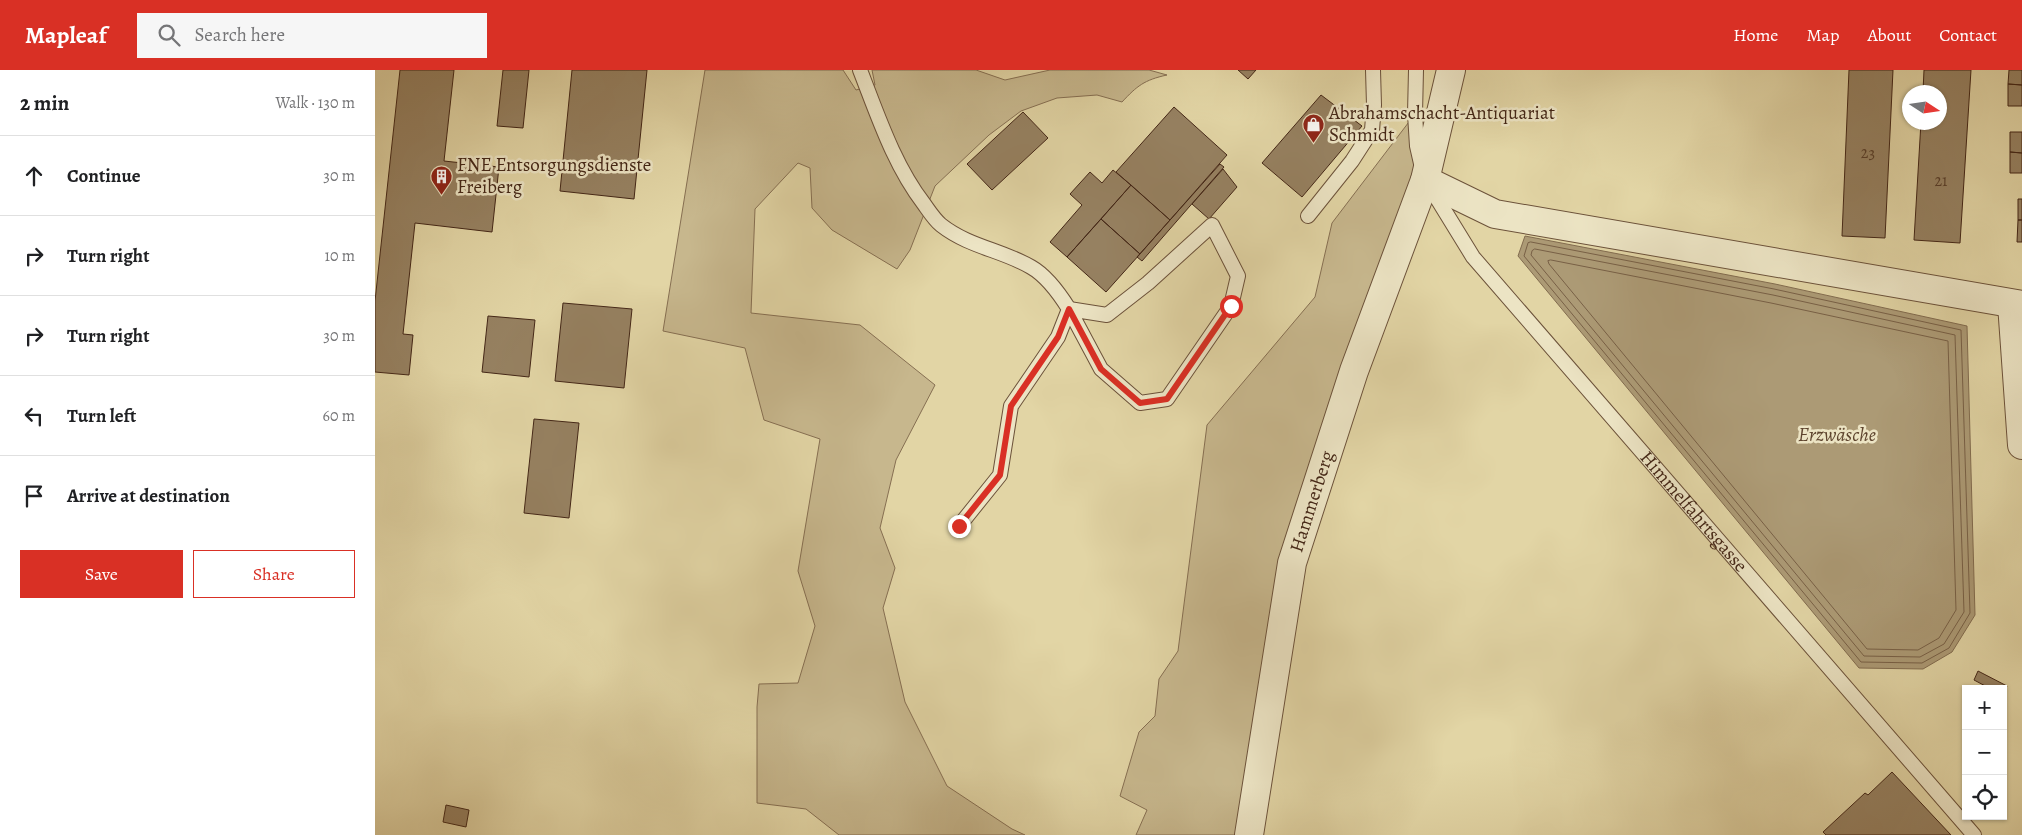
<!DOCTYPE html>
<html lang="en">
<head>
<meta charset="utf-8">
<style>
  body { margin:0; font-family:Alegreya,serif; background:#f6f6f6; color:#202124 }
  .controls { position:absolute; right:15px; bottom:15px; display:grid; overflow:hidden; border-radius:0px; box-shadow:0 1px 4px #0004 }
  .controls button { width:45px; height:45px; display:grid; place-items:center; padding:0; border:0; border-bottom:1px solid #e0e0e0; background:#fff; color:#202124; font:25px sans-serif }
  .compass { position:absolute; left:1527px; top:15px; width:45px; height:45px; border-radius:50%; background:#fff; box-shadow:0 1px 4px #0004; rotate:102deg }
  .stop { position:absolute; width:15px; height:15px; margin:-11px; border:4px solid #d93025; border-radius:50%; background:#fff }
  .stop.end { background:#d93025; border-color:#fff; box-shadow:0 1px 5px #0008 }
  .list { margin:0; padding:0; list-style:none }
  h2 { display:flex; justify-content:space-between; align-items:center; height:65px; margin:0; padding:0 20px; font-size:21px }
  h2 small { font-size:16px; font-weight:400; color:#757577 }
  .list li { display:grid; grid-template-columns:32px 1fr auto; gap:15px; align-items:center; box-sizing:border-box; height:80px; padding:0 20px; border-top:1px solid #e0e0e0 }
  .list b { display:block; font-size:19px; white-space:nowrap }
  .list em { font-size:16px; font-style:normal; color:#757577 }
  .actions { display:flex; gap:10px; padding:15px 20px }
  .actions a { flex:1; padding:11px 0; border:1px solid #d93025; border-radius:0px; text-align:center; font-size:18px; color:#d93025 }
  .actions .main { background:#d93025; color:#fff }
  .icon { flex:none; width:28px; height:28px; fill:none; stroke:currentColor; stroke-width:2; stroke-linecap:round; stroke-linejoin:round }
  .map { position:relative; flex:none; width:1647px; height:765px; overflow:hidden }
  header { display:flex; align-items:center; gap:30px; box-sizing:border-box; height:70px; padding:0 25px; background:#d93025; color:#fff }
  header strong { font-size:24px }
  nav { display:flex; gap:28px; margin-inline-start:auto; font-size:18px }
  .search { width:350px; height:45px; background:#f6f6f6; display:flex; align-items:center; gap:12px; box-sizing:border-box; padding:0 18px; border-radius:0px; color:#757577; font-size:19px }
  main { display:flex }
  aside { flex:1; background:#fff }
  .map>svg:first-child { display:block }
</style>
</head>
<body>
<header>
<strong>Mapleaf</strong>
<div class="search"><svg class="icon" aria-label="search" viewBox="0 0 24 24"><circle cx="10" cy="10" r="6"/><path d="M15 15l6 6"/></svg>Search here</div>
<nav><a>Home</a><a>Map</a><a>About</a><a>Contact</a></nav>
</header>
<main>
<aside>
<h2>2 min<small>Walk · 130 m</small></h2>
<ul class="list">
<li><svg class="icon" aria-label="ahead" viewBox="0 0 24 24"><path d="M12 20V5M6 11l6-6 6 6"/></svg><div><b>Continue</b></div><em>30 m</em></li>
<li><svg class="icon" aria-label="right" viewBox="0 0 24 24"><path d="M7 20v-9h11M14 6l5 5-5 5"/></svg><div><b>Turn right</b></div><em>10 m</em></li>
<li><svg class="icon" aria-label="right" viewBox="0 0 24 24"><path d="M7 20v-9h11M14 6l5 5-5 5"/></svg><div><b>Turn right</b></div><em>30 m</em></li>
<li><svg class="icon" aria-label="left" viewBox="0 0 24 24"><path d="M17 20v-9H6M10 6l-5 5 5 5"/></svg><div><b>Turn left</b></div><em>60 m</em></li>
<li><svg class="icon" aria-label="arrive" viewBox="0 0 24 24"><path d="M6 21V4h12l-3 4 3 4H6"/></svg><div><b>Arrive at destination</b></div></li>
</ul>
<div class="actions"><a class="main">Save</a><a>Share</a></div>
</aside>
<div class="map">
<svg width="1647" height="765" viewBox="0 0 1647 765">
  <rect width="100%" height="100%" fill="#e2d5a5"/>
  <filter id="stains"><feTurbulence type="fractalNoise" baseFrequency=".004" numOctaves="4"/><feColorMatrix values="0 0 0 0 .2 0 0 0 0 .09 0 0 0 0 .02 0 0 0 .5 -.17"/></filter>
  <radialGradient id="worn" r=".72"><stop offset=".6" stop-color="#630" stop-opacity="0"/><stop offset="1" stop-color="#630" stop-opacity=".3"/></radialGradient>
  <path fill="#c7b78d" stroke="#866f52" d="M330,0H468L481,20L500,15L497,0H601L630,10L675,0H774L792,5C769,10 762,16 747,32L722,25L682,28L646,41L614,65L560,116L535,180L522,199L457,160L437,138L435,98L423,93L380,139L376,243L485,255L560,315L521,390L505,458L520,498L508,538L530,632L572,716L637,759L650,765H464L431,739L382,733V637L384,614L423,613L440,556L423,501L445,369L389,350L370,278L288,261Z
    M1040,44L1050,110L917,493L874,765H761L772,740L745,726L764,662L780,646L784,609L803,581L832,355L940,227L957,153Z"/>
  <path fill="#ac9a75" stroke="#826c4f" d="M1150,166L1400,214L1592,256L1600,545L1577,582L1548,599L1484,598L1143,186Z"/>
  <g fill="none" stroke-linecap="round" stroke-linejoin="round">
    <path stroke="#786046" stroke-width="1" d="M1156,172L1399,219L1586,260L1595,543L1574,578L1547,593L1486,592L1149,186L1153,173Z
      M1160,179L1398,225L1580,265L1589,542L1569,574L1545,587L1489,586L1156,185L1157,181Z
      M1176,190L1396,233L1573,271L1581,540L1564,568L1543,580L1492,579L1174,194L1173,191Z"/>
  </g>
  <path fill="#968161" stroke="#442717" d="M25,0H79L69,91L124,97L117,162L40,153L28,264L38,265L34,305L0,302V231Z
    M128,0H154L148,58L122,56Z
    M197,0H272L259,129L185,121Z
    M863,0H881L873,9Z
    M1474,0H1518L1510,168L1467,166Z
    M1549,0H1596L1585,173L1539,170L1546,52H1564V22H1548Z
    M1634,0H1647V15L1633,14Z
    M1633,14L1647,15V36H1633Z
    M946,25L987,56L927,127L887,93Z
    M799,37L852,85L795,150L741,102Z
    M648,42L673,68L617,120L592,94Z
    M1635,62H1647V83L1635,82Z
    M1635,82L1647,83V103H1635Z
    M845,94L849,97L767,191L762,187Z
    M848,99L862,117L834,149L817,134Z
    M738,100L756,115L692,187L675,172L707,135L695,124L715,102L727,113Z
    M756,115L795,150L765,184L726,149Z
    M1643,129H1647V150H1643Z
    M726,149L765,184L731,222L692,187Z
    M1643,150H1647V172H1642Z
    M188,233L257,239L249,318L180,311Z
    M113,246L160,250L154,307L107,302Z
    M159,349L204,353L194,448L149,443Z
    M1603,601L1632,616L1628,623V619H1616L1599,610Z
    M1517,702L1576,765H1451L1448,762L1490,723L1493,725Z
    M71,735L94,740L91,757L68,752Z"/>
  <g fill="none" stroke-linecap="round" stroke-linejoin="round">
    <defs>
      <g id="lane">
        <path d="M485,0C503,46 519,95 549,134C554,141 559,149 566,155C594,177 627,180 656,197C672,206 684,223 694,239L683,267L636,336L625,405L584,456"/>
        <path d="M1041,0L1040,44L1042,76L1047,98"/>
        <path id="s1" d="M1055,117L1098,187L1599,765"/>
        <path d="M933,146L977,91L997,60L999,35L998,0"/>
        <path d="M837,155L863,206L856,236L792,329L765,333L726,299L694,239L732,245L773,213Z"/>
      </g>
      <g id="street">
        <path d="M1050,110L1120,144L1647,235"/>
        <path d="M1637,234L1647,375"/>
        <path id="s2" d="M874,765L917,493L979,301L1050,110L1076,0"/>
      </g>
    </defs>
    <use href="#lane" stroke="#6c523a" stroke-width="16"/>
    <use href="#street" stroke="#6c523a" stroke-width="30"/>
    <use href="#lane" stroke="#ece4c4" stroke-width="14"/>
    <use href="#street" stroke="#ece4c4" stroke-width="28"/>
  </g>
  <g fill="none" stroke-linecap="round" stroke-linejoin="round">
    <path stroke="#d93025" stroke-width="6" d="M584,456L625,405L636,336L683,267L694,239L726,299L765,333L792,329L856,236"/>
  </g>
  <defs>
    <symbol id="shop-pin" viewBox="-11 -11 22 30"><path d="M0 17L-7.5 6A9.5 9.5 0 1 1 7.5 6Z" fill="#8f2418" stroke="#ece4c4"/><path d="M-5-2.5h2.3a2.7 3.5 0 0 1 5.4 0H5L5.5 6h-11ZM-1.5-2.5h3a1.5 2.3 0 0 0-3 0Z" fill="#fff"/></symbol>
    <symbol id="building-pin" viewBox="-11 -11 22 30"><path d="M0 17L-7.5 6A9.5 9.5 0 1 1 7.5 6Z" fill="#8f2418" stroke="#ece4c4"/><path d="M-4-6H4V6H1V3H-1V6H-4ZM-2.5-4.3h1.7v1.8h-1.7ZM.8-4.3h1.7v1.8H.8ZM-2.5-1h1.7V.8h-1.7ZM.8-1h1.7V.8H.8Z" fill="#fff"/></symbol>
  </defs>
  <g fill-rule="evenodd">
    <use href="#shop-pin" x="926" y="42" width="25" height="34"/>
    <use href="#building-pin" x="54" y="94" width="25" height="34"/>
  </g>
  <g text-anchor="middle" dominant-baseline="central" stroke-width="5" stroke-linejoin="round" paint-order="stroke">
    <g font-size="16" fill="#583e2a">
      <text x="1493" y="83">23</text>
      <text x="1566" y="111">21</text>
    </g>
    <g font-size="19" fill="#442717" stroke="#ece4c4" text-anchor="start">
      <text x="954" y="43">Abrahamschacht-Antiquariat<tspan x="954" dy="22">Schmidt</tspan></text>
      <text x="82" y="95">FNE Entsorgungsdienste<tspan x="82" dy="22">Freiberg</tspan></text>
    </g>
    <g font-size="19" fill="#442717" stroke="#ece4c4">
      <text stroke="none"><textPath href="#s2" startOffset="340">Hammerberg</textPath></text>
      <text stroke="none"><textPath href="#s1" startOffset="419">Himmelfahrtsgasse</textPath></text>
    </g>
    <g font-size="20" font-style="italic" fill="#5e442e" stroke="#ece4c4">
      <text x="1462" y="364">Erzwäsche</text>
    </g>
  </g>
  <rect width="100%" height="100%" filter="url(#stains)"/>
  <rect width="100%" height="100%" fill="url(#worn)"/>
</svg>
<div class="controls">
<button>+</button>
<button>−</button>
<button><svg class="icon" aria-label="locate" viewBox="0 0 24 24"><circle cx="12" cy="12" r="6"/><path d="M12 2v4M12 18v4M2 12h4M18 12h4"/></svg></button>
</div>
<svg class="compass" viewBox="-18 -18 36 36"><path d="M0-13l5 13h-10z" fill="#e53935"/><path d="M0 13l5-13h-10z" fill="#757577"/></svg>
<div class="stop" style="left:856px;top:236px"></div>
<div class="stop end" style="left:584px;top:456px"></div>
</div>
</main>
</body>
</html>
